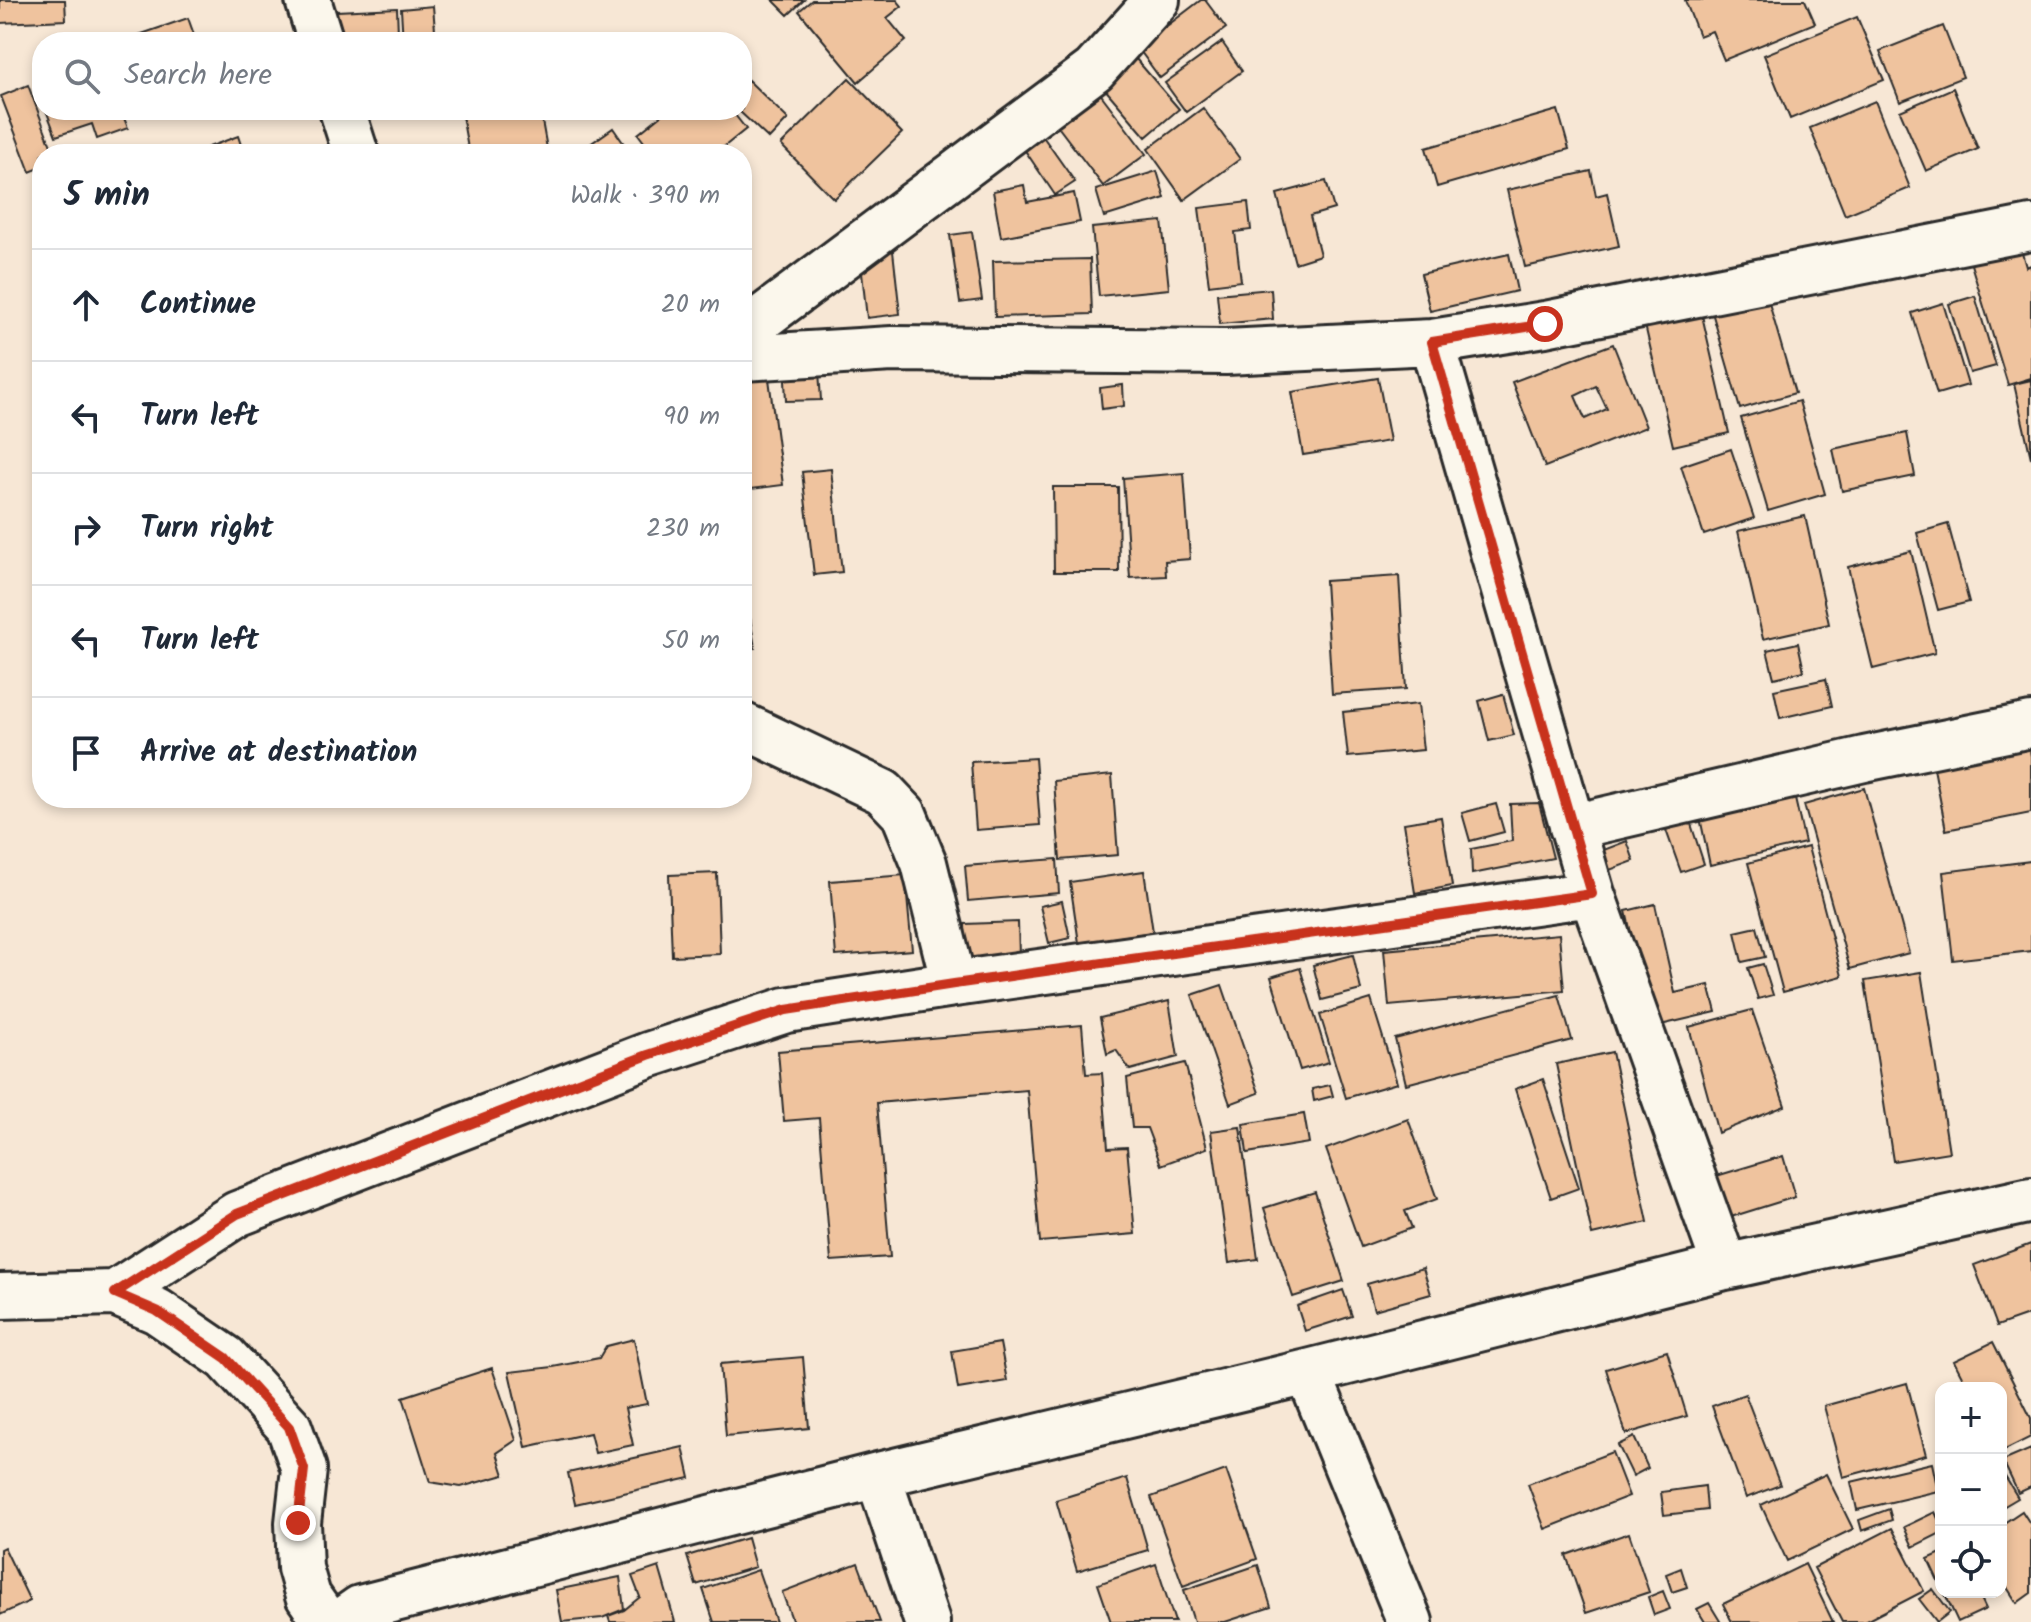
<!DOCTYPE html>
<html lang="en">
<head>
<meta charset="utf-8">
<style>
  body { margin:0; font-family:Kalam,sans-serif; background:#f2f2f3; color:#1f2937 }
  .controls { position:absolute; right:24px; bottom:24px; display:grid; overflow:hidden; border-radius:16px; box-shadow:0 4px 12px #0003 }
  .controls button { width:72px; height:72px; display:grid; place-items:center; padding:0; border:0; border-bottom:2px solid #e0e1e3; background:#fff; color:#1f2937; font:40px sans-serif }
  .stop { position:absolute; width:24px; height:24px; margin:-18px; border:6px solid #c8321e; border-radius:50%; background:#fff }
  .stop.end { background:#c8321e; border-color:#fff; box-shadow:0 2px 8px #0008 }
  .list { margin:0; padding:0; list-style:none }
  h2 { display:flex; justify-content:space-between; align-items:center; height:104px; margin:0; padding:0 32px; font-size:34px }
  h2 small { font-size:26px; font-weight:400; color:#747a83 }
  .list li { display:grid; grid-template-columns:52px 1fr auto; gap:24px; align-items:center; box-sizing:border-box; height:112px; padding:0 32px; border-top:2px solid #e0e1e3 }
  .list b { display:block; font-size:30px; white-space:nowrap }
  .list em { font-size:26px; font-style:normal; color:#747a83 }
  .icon { flex:none; width:44px; height:44px; fill:none; stroke:currentColor; stroke-width:2; stroke-linecap:round; stroke-linejoin:round }
  .map { position:relative; flex:none; width:2031px; height:1622px; overflow:hidden }
  .search { position:absolute; background:#fff; box-shadow:0 4px 12px #0003; left:32px; top:32px; width:720px; height:88px; display:flex; align-items:center; gap:20px; box-sizing:border-box; padding:0 28px; border-radius:32px; color:#747a83; font-size:30px }
  .panel { position:absolute; background:#fff; box-shadow:0 4px 12px #0003; left:32px; top:144px; width:720px; height:664px; border-radius:32px }
  .map>svg:first-child { display:block }
</style>
</head>
<body>
<div class="map">
<svg width="2031" height="1622" viewBox="0 0 2031 1622">
  <rect width="100%" height="100%" fill="#f7e7d5"/>
  <filter id="ink" filterUnits="userSpaceOnUse"><feTurbulence type="fractalNoise" baseFrequency=".0125" numOctaves="2"/><feDisplacementMap in="SourceGraphic" scale="16" xChannelSelector="R" yChannelSelector="G"/><feConvolveMatrix kernelMatrix="1 2 1 2 8 2 1 2 1" color-interpolation-filters="sRGB"/></filter>
  <g filter="url(#ink)">
    <path fill="#efc39e" stroke="#2b2b2b" stroke-width="2" fill-rule="evenodd" d="M0,0H65L66,20L0,23Z
      M773,0H804L788,15Z
      M812,0H897L902,6L887,18L906,41L858,82L799,11Z
      M1201,0H1205L1226,28L1160,78L1138,48Z
      M1685,0H1805L1815,23L1724,60L1712,31L1699,36Z
      M433,6L436,42H403L401,9Z
      M397,8L398,34L379,35L380,42H339L337,11Z
      M1857,17L1884,80L1790,119L1764,55Z
      M188,18L196,40L211,35L214,42H127V39Z
      M1943,26L1963,77L1900,102L1880,51Z
      M1222,42L1242,71L1186,112L1165,83Z
      M1136,59L1179,109L1146,137L1104,88Z
      M849,78L902,133L834,199L781,145Z
      M748,80L788,119L769,139L738,110H742V87Z
      M28,85L54,154H42V167L30,172L1,96Z
      M1096,88L1146,154L1103,186L1053,120Z
      M1953,88L1978,149L1926,171L1900,111Z
      M1875,101L1910,188L1845,215L1810,128Z
      M1203,108L1240,159L1184,200L1148,149Z
      M46,110H129L122,113L128,128L97,139L92,124L56,136Z
      M461,110H540L548,154H469Z
      M668,110H731L746,129L715,154H653L638,134Z
      M1558,110L1569,149L1437,187L1426,148Z
      M613,128L631,154H576Z
      M1037,128L1075,182L1055,195L1018,140Z
      M238,136L244,154H190Z
      M1157,171L1165,198L1104,217L1096,190Z
      M1591,171L1596,196L1607,193L1619,246L1525,267L1507,190Z
      M1326,181L1334,209L1310,216L1320,255L1295,263L1277,194Z
      M1024,185L1027,202L1074,193L1080,222L1001,237L993,191Z
      M1248,202L1251,230L1235,232L1241,281L1209,285L1199,208Z
      M1162,221L1169,289L1099,296L1092,228Z
      M972,232L982,300L960,303L950,235Z
      M2020,246L2026,267L2031,265V378L2008,385L1970,261Z
      M893,251L900,314L867,318L860,255Z
      M1509,254L1517,291L1430,311L1421,274Z
      M1090,259L1092,314L995,317L993,261Z
      M1271,289L1273,319L1220,324L1217,294Z
      M1767,296L1795,393L1740,409L1712,312Z
      M1975,296L1996,366L1970,373L1949,304Z
      M1943,303L1968,385L1937,394L1912,313Z
      M1701,311L1729,433L1673,446L1645,325Z
      M1613,344L1646,427L1545,467L1512,382ZM1596,386L1607,409L1585,419L1575,396Z
      M818,357L821,400L786,401L784,360Z
      M768,371L783,485L742,490V375Z
      M1378,378L1390,441L1303,455L1292,392Z
      M2031,380V458L2014,384Z
      M1123,385L1124,406L1102,409L1100,388Z
      M1799,401L1825,494L1768,511L1741,418Z
      M1907,433L1915,476L1842,491L1833,449Z
      M1731,449L1754,518L1704,535L1681,466Z
      M831,469L842,572L814,575L802,472Z
      M1184,473L1190,559L1165,561L1166,576L1130,578L1123,478Z
      M1053,487H1118L1119,572H1054Z
      M1805,516L1829,624L1763,639L1738,531Z
      M1948,524L1969,602L1938,610L1917,533Z
      M1911,551L1935,653L1873,669L1848,567Z
      M742,570L755,648L742,650Z
      M1399,576L1406,689L1332,694L1325,581Z
      M1798,643L1804,671L1774,678L1767,650Z
      M1826,679L1832,706L1780,718L1774,690Z
      M1503,694L1514,735L1489,741L1479,701Z
      M1418,704L1423,750L1348,757L1343,712Z
      M2028,739L2031,756V813L1946,830L1932,758Z
      M1035,758L1040,825L976,830L971,762Z
      M1112,775L1118,855L1060,860L1054,781Z
      M1864,788L1909,953L1850,969L1804,805Z
      M1793,790L1805,843L1710,865L1699,813Z
      M1539,803L1553,858L1472,874L1471,849L1512,841L1510,804Z
      M1496,804L1504,832L1470,841L1462,813Z
      M1441,817L1452,886L1415,893L1404,823Z
      M1690,821L1704,864L1681,872L1666,830Z
      M1627,841L1634,861L1607,871L1601,851Z
      M1808,847L1842,976L1783,992L1748,863Z
      M1057,859L1059,893L968,901L965,866Z
      M2031,861V951L1953,960L1943,872Z
      M1144,871L1153,932L1079,943L1070,882Z
      M717,873L720,954L672,956L669,875Z
      M905,875L912,950L836,956L830,881Z
      M1062,901L1070,938L1049,943L1040,906Z
      M1655,904L1675,993L1709,985L1716,1012L1652,1027L1626,911Z
      M1018,922L1019,956L966,958L965,924Z
      M1757,927L1765,957L1742,962L1735,932Z
      M1559,934L1564,990L1389,1006L1384,950Z
      M1353,955L1361,990L1322,1000L1313,965Z
      M1763,964L1773,995L1758,999L1748,968Z
      M1300,968L1329,1062L1300,1070L1271,977Z
      M1921,972L1949,1152L1893,1161L1865,981Z
      M1222,985L1259,1093L1230,1104L1192,995Z
      M1559,995L1572,1040L1406,1084L1395,1039Z
      M1371,999L1397,1083L1346,1098L1320,1015Z
      M1169,1001L1178,1057L1130,1070L1116,1050L1107,1054L1100,1018Z
      M1752,1010L1785,1106L1718,1133L1689,1027Z
      M1082,1025L1086,1074L1102,1073L1108,1148L1127,1147L1135,1234L1040,1242L1027,1090L877,1103L890,1257L831,1261L819,1118L784,1121L778,1051Z
      M1612,1052L1648,1222L1592,1235L1556,1064Z
      M1185,1063L1207,1148L1161,1165L1147,1128H1132L1127,1078Z
      M1543,1079L1579,1188L1551,1198L1515,1089Z
      M1330,1085L1333,1096L1314,1101L1312,1089Z
      M1304,1114L1309,1143L1247,1153L1243,1124Z
      M1408,1119L1437,1199L1405,1211L1412,1228L1361,1247L1326,1149Z
      M1240,1127L1258,1259L1229,1263L1211,1131Z
      M1783,1156L1795,1197L1715,1222L1703,1180Z
      M1315,1192L1344,1281L1293,1297L1264,1208Z
      M2031,1244V1314L1997,1326L1974,1265Z
      M1423,1268L1431,1294L1374,1310L1367,1284Z
      M1343,1290L1352,1316L1305,1331L1297,1306Z
      M634,1339L647,1404L625,1408L633,1445L595,1453L590,1433L526,1447L509,1372L553,1367L599,1358L606,1346Z
      M1993,1342L2031,1418V1437L2001,1452V1388H1968L1954,1361Z
      M1000,1343L1007,1381L958,1389L952,1351Z
      M1667,1351L1687,1416L1626,1434L1606,1369Z
      M803,1357L809,1428L726,1436L720,1364Z
      M492,1368L516,1440L497,1453L504,1475L461,1487L430,1482L403,1397Z
      M1907,1383L1926,1455L1843,1477L1824,1406Z
      M1745,1394L1780,1485L1746,1498L1712,1406Z
      M1634,1437L1648,1468L1633,1476L1618,1445Z
      M683,1447L690,1478L575,1504L568,1473Z
      M2031,1449V1487L2018,1493L2003,1461Z
      M1612,1452L1629,1496L1545,1529L1528,1484Z
      M1932,1463L1938,1491L1857,1510L1851,1482Z
      M1226,1470L1257,1559L1183,1586L1151,1497Z
      M2001,1470L2018,1498L2001,1508Z
      M1826,1474L1853,1529L1787,1561L1761,1505Z
      M1127,1478L1148,1550L1077,1571L1056,1500Z
      M1705,1486L1707,1510L1664,1515L1661,1492Z
      M1889,1509L1892,1520L1862,1531L1859,1520Z
      M2022,1511L2031,1525V1593L2017,1603L2001,1578V1525Z
      M1935,1512L1941,1525V1533L1913,1547L1904,1527Z
      M1892,1528L1924,1591L1864,1622H1842L1814,1568Z
      M1629,1533L1649,1592L1586,1613L1566,1555Z
      M747,1538L755,1567L696,1585L687,1556Z
      M4,1547L30,1601L0,1615V1549Z
      M1941,1553V1587L1928,1559Z
      M858,1563L880,1622H793L782,1592Z
      M1156,1564L1175,1622H1111L1098,1584Z
      M1805,1564L1833,1622H1732L1723,1604Z
      M1258,1565L1271,1607L1225,1622H1194L1184,1590Z
      M659,1567L675,1622H610L608,1616L624,1610L640,1597L632,1576Z
      M1681,1568L1687,1587L1672,1592L1666,1574Z
      M758,1570L776,1622H714L703,1589Z
      M620,1577L624,1609L602,1618L562,1622L556,1590Z
      M1933,1589L1950,1612L1937,1622L1919,1599Z
      M1663,1591L1670,1609L1654,1615L1648,1597Z
      M1944,1592H1978L1986,1609L1958,1622Z
      M1709,1603L1720,1621L1718,1622H1705L1697,1609Z"/>
    <g fill="none" stroke-linecap="round" stroke-linejoin="round">
      <defs>
        <path id="street" d="M308,0L321,42
          M342,110L356,154
          M742,333L1094,70L1157,0
          M1432,342L1592,894L1725,1267
          M742,358L892,349L1226,352L1432,342L1545,324L2031,228
          M742,725L883,792L904,814L924,863L954,984
          M1572,827L1864,759L2031,725
          M115,1293L237,1214L648,1055L786,1010L954,984L1592,894
          M0,1296L115,1293L157,1311L226,1358L289,1427L304,1469L298,1523L300,1568L308,1596L326,1622
          M1308,1372L1410,1622
          M878,1475L927,1622
          M340,1622L360,1608L878,1475L1308,1372L1725,1267L2031,1200"/>
      </defs>
      <use href="#street" stroke="#2b2b2b" stroke-width="50"/>
      <use href="#street" stroke="#fbf7ec" stroke-width="44"/>
    </g>
  </g>
  <g fill="none" stroke-linecap="round" stroke-linejoin="round" filter="url(#ink)">
    <path stroke="#c8321e" stroke-width="10" d="M298,1523L304,1469L289,1427L226,1358L157,1311L115,1293L237,1214L648,1055L786,1010L954,984L1592,894L1432,342L1545,324"/>
  </g>
</svg>
<div class="controls">
<button>+</button>
<button>−</button>
<button><svg class="icon" aria-label="locate" viewBox="0 0 24 24"><circle cx="12" cy="12" r="6"/><path d="M12 2v4M12 18v4M2 12h4M18 12h4"/></svg></button>
</div>
<div class="stop" style="left:1545px;top:324px"></div>
<div class="stop end" style="left:298px;top:1523px"></div>
<div class="search"><svg class="icon" aria-label="search" viewBox="0 0 24 24"><circle cx="10" cy="10" r="6"/><path d="M15 15l6 6"/></svg>Search here</div>
<section class="panel">
<h2>5 min<small>Walk · 390 m</small></h2>
<ul class="list">
<li><svg class="icon" aria-label="ahead" viewBox="0 0 24 24"><path d="M12 20V5M6 11l6-6 6 6"/></svg><div><b>Continue</b></div><em>20 m</em></li>
<li><svg class="icon" aria-label="left" viewBox="0 0 24 24"><path d="M17 20v-9H6M10 6l-5 5 5 5"/></svg><div><b>Turn left</b></div><em>90 m</em></li>
<li><svg class="icon" aria-label="right" viewBox="0 0 24 24"><path d="M7 20v-9h11M14 6l5 5-5 5"/></svg><div><b>Turn right</b></div><em>230 m</em></li>
<li><svg class="icon" aria-label="left" viewBox="0 0 24 24"><path d="M17 20v-9H6M10 6l-5 5 5 5"/></svg><div><b>Turn left</b></div><em>50 m</em></li>
<li><svg class="icon" aria-label="arrive" viewBox="0 0 24 24"><path d="M6 21V4h12l-3 4 3 4H6"/></svg><div><b>Arrive at destination</b></div></li>
</ul>
</section>
</div>
</body>
</html>
